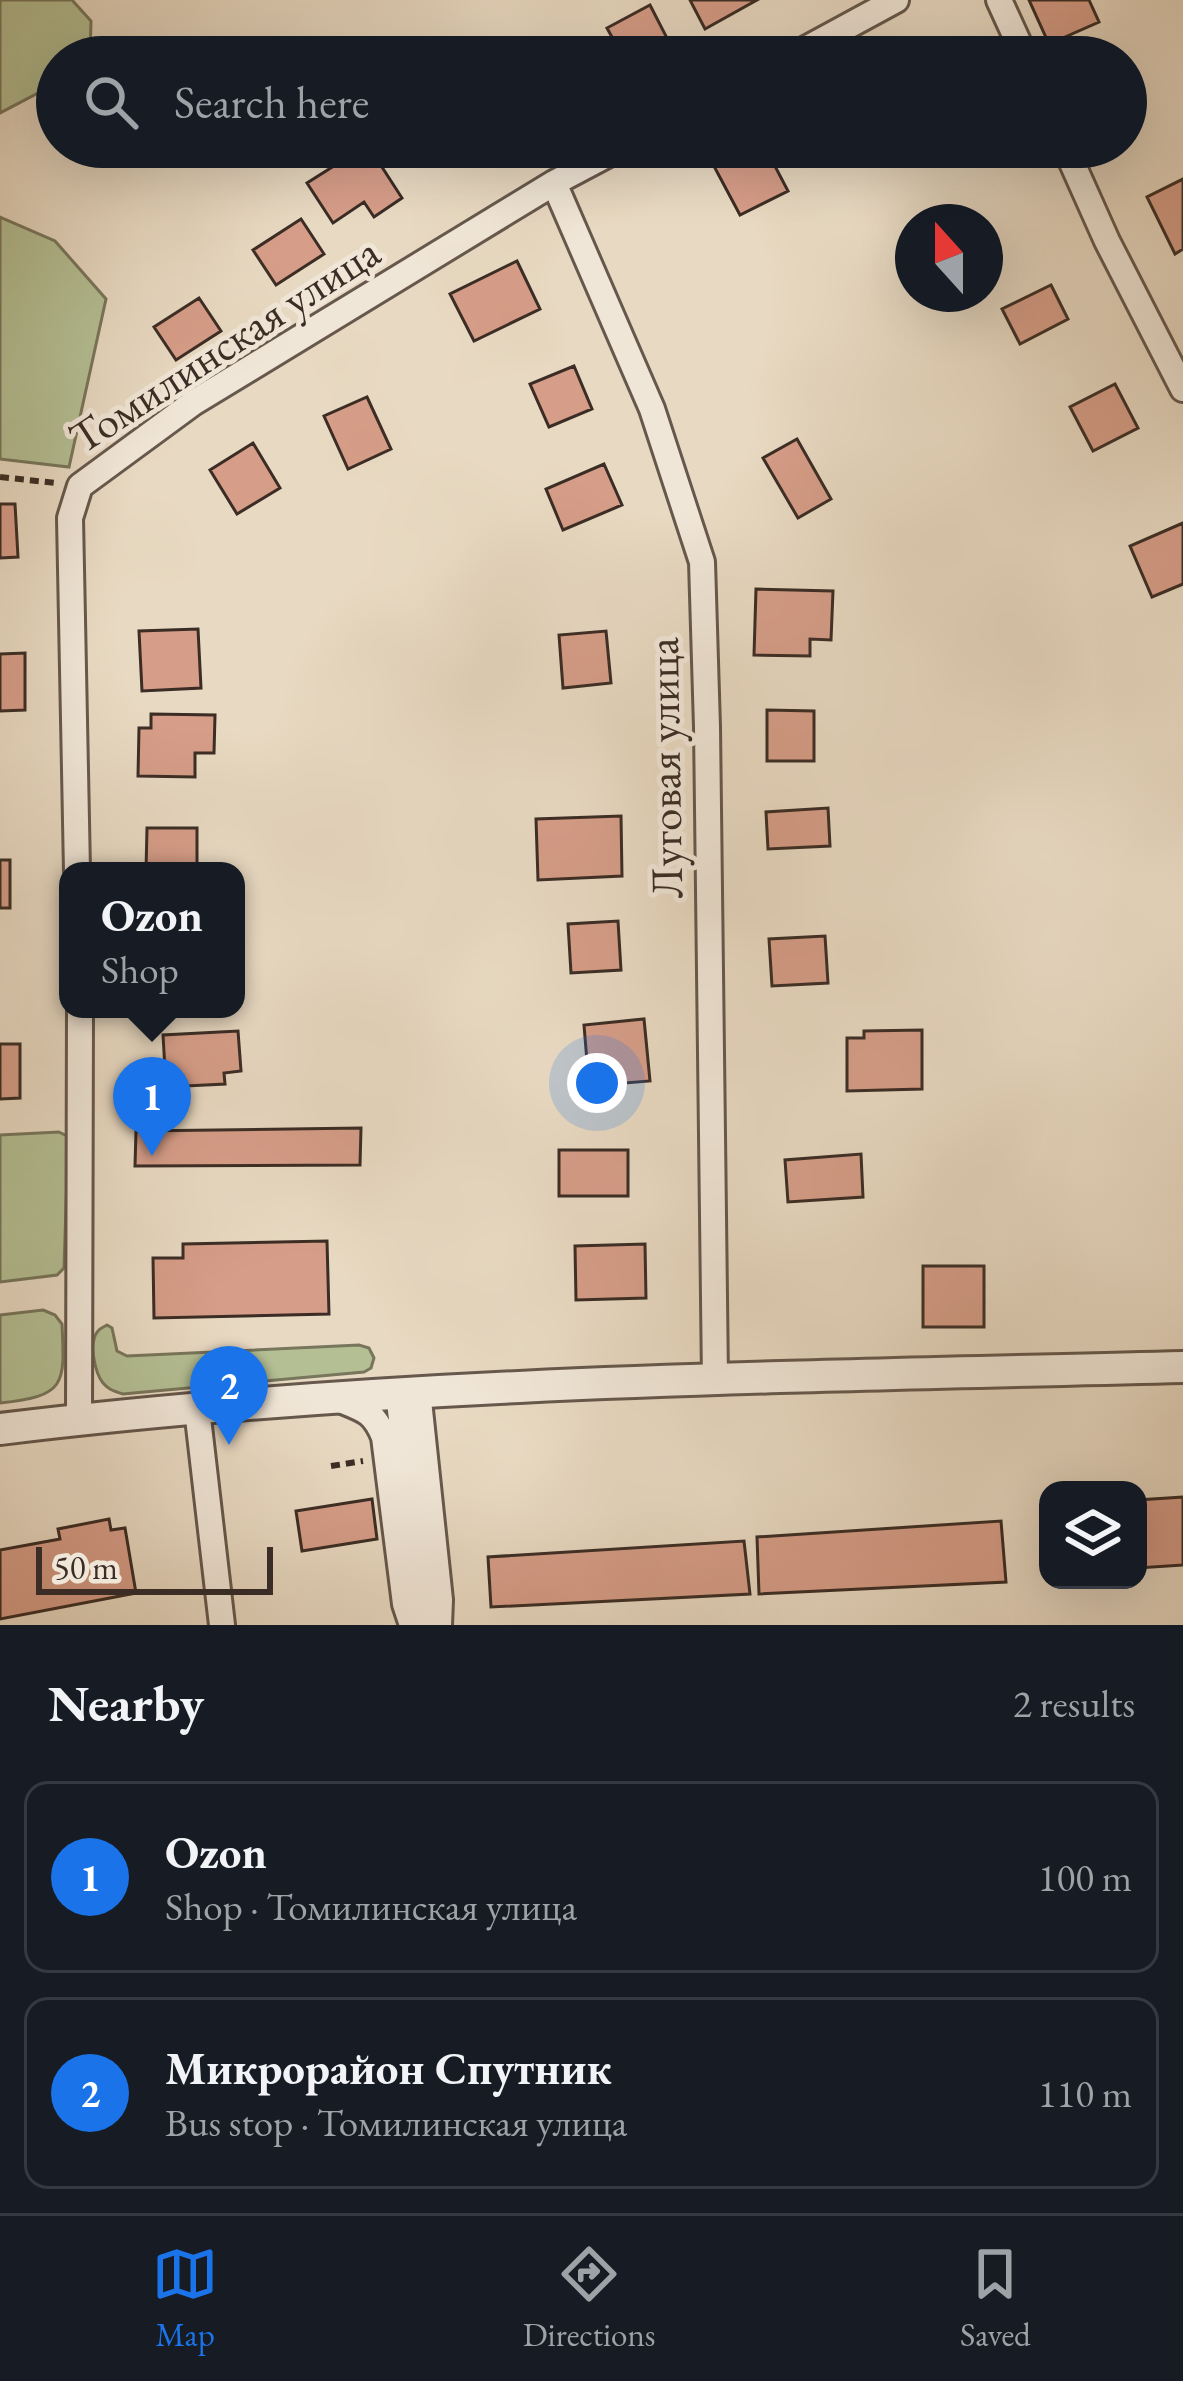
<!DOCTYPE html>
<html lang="en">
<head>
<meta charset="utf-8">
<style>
  body { margin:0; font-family:"EB Garamond",serif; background:#242831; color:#f1f3f6 }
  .controls { position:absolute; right:36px; bottom:36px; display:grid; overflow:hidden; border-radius:24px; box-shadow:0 12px 48px #0002 }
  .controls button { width:108px; height:108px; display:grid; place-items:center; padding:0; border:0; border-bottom:3px solid #363941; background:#171b24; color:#f1f3f6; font:60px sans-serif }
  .compass { position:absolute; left:895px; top:204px; width:108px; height:108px; border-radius:50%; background:#171b24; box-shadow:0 12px 48px #0002; rotate:339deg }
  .scale { position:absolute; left:36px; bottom:30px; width:237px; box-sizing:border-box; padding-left:12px; border:6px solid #3b2d25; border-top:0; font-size:33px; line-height:42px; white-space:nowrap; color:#3b2d25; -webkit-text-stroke:9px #f0e6d7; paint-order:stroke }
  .you { position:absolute; left:597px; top:1083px; width:42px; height:42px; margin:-30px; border:9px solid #fff; border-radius:50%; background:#1a73e8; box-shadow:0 0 0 18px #1a73e833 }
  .badge { display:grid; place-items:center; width:78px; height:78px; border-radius:50%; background:#1a73e8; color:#fff; font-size:39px; font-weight:700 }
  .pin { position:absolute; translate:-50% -99px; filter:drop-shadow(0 3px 6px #0008) }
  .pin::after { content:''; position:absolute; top:63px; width:42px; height:36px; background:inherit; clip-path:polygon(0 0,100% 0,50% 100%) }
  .popup { position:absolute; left:59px; top:862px; width:186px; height:156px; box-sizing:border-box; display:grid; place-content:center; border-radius:24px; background:#171b24; filter:drop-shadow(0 3px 9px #0005); font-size:39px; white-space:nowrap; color:#9ea1a6 }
  .popup b { font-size:45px; color:#f1f3f6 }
  .popup::after { content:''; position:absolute; left:50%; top:100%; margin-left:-24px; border:24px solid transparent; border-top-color:#171b24 }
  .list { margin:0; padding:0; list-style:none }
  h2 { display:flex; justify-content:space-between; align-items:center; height:156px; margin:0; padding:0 48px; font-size:51px }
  h2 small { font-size:39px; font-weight:400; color:#9ea1a6 }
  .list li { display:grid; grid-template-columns:78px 1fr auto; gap:36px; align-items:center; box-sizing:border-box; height:192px; margin:0 24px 24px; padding:0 24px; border:3px solid #363941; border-radius:24px }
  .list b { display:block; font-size:45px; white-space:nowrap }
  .list p { margin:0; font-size:39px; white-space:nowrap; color:#9ea1a6 }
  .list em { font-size:39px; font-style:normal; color:#9ea1a6 }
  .icon { flex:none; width:66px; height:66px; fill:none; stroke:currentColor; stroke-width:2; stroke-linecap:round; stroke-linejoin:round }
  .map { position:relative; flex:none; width:1183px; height:1625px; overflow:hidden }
  .search { position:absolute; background:#171b24; box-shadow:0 12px 48px #0002; left:36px; right:36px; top:36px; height:132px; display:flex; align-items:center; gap:30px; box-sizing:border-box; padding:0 42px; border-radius:66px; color:#9ea1a6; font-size:45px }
  .sheet { height:588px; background:#171b24 }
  nav { display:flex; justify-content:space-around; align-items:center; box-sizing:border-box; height:168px; border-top:3px solid #363941; background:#171b24; font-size:33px; color:#9ea1a6 }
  nav a { display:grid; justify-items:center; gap:6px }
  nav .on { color:#1a73e8 }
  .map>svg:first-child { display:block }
</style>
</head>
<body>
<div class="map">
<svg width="1183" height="1625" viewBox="0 0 1183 1625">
  <rect width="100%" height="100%" fill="#e8d9c2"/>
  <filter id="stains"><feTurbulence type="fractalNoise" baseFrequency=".00167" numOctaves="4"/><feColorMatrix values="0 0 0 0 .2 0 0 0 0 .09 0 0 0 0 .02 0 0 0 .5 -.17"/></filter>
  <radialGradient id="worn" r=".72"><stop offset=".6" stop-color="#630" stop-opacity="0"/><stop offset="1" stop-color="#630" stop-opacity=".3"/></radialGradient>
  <path fill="#b4bf94" stroke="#78765c" stroke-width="3" d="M0,0H72L91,21L90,57H57V83L0,113Z
    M0,217L55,241L106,299L69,467L0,459Z
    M59,1132L67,1136L68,1144L64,1268L57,1275L0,1282V1135Z
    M43,1310L55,1315L62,1324C65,1385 66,1396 0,1403V1315Z
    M107,1325L112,1328L117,1351L127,1356L359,1345L369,1348L374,1358L371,1368L364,1372L123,1394C114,1391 109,1390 103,1383C95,1373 88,1342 98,1331C100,1328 104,1327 107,1325Z"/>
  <path fill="#d69d88" stroke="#3b2d25" stroke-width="3" d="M690,0H757L705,29Z
    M1029,0H1089L1099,22L1049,44Z
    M650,5L668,40L636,57H623L607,28Z
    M364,147H369L402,198L374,217L364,202L333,223L307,183Z
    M724,147H765L788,191L740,215L708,155Z
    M1183,179V249L1175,254L1147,197Z
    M301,219L324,254L276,285L253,250Z
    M517,261L540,309L474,341L450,294Z
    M1051,285L1068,319L1020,344L1002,309Z
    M199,298L221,331L176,360L154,327Z
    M574,366L592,409L549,427L530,384Z
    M1115,384L1138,428L1093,451L1070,407Z
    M367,397L391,449L348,469L324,416Z
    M797,439L831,499L798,518L763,458Z
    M253,443L280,488L237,514L210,470Z
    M604,464L622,505L563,530L546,489Z
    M0,504H15L18,557L0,558Z
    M1183,523V584L1152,597L1130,546Z
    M756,589L833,591L831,640L810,639V656L754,655Z
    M198,629L201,688L142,691L139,631Z
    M606,631L611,683L563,688L559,635Z
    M25,653V710L0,711V654Z
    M767,710L814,711V761H767Z
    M151,714L215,715L214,753H195V777L138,776L139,728H151Z
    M828,808L830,846L768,849L766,812Z
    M621,816L622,876L538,880L536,819Z
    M147,828H197V871H146Z
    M0,860H10V908H0Z
    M618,921L621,970L571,973L568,924Z
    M825,936L828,983L772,986L769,939Z
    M644,1019L650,1081L589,1086L584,1025Z
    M922,1030V1089L847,1091V1038H864V1031Z
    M238,1031L241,1071L224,1073L225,1084L166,1087L163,1035Z
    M0,1044H20V1098L0,1099Z
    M361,1128L360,1165L135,1166L136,1131Z
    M559,1150H628V1196H559Z
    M861,1154L863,1197L788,1202L785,1160Z
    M327,1241L329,1314L154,1318L153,1258H183V1244Z
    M645,1244L646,1298L576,1300L575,1246Z
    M923,1266H984V1327H923Z
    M1183,1497V1565L1138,1568V1500Z
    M372,1499L377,1539L302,1551L296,1511Z
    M109,1519L111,1530L125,1528L136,1593L0,1619V1550L60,1539L58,1529Z
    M1001,1521L1006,1582L759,1594L757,1537Z
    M744,1541L750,1594L491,1607L488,1557Z"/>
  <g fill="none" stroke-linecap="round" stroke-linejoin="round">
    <defs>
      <path id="minor" d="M999,0L1025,57
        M791,57L896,0
        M1065,147L1107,241L1183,389
        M554,183L652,409L702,562L707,727L715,1379
        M77,871L70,518L80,486L193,403L554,183L622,147
        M418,1391L440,1600L439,1625
        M398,1393L425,1625
        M340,1400C365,1410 374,1412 384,1437L405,1604L412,1625
        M197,1409L222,1625
        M79,1419L80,1009"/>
      <path id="tertiary" d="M0,1429C392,1381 788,1377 1183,1367"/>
    </defs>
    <use href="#minor" stroke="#66584c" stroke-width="30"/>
    <use href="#tertiary" stroke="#66584c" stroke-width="36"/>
    <path stroke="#3b2d25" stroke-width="6" stroke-dasharray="9 6" stroke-linecap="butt" d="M0,477L56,483
      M331,1466L363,1461"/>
    <use href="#minor" stroke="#f0e6d7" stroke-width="24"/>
    <use href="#tertiary" stroke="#f0e6d7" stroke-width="30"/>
  </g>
  <g text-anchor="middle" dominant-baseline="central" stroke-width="10" stroke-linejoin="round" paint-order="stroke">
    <g font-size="45" fill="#3b2d25" stroke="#f0e6d7">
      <text transform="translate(224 344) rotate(-33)">Томилинская улица</text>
      <text transform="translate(664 768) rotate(-91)">Луговая улица</text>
    </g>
  </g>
  <rect width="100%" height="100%" filter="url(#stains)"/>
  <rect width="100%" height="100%" fill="url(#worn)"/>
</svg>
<div class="controls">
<button><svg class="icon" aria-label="layers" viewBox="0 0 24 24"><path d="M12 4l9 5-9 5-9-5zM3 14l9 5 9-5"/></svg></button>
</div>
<svg class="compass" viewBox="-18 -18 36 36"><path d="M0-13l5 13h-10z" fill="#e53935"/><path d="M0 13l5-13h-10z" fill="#9ea1a6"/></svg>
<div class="scale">50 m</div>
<div class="you"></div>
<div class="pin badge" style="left:152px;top:1156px">1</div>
<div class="popup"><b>Ozon</b>Shop</div>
<div class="pin badge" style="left:229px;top:1445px">2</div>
<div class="search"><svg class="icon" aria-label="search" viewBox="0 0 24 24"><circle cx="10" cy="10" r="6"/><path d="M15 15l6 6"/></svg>Search here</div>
</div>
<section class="sheet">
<h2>Nearby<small>2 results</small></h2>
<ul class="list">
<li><span class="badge">1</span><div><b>Ozon</b><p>Shop · Томилинская улица</p></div><em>100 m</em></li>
<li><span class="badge">2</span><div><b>Микрорайон Спутник</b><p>Bus stop · Томилинская улица</p></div><em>110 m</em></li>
</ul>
</section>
<nav>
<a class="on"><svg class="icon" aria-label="map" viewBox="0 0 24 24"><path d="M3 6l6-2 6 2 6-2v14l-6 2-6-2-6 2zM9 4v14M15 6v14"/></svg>Map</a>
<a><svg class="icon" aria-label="directions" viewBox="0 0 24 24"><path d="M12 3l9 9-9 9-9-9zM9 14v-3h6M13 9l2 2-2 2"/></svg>Directions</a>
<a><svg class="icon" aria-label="saved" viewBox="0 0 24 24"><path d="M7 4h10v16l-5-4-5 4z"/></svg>Saved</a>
</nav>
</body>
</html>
